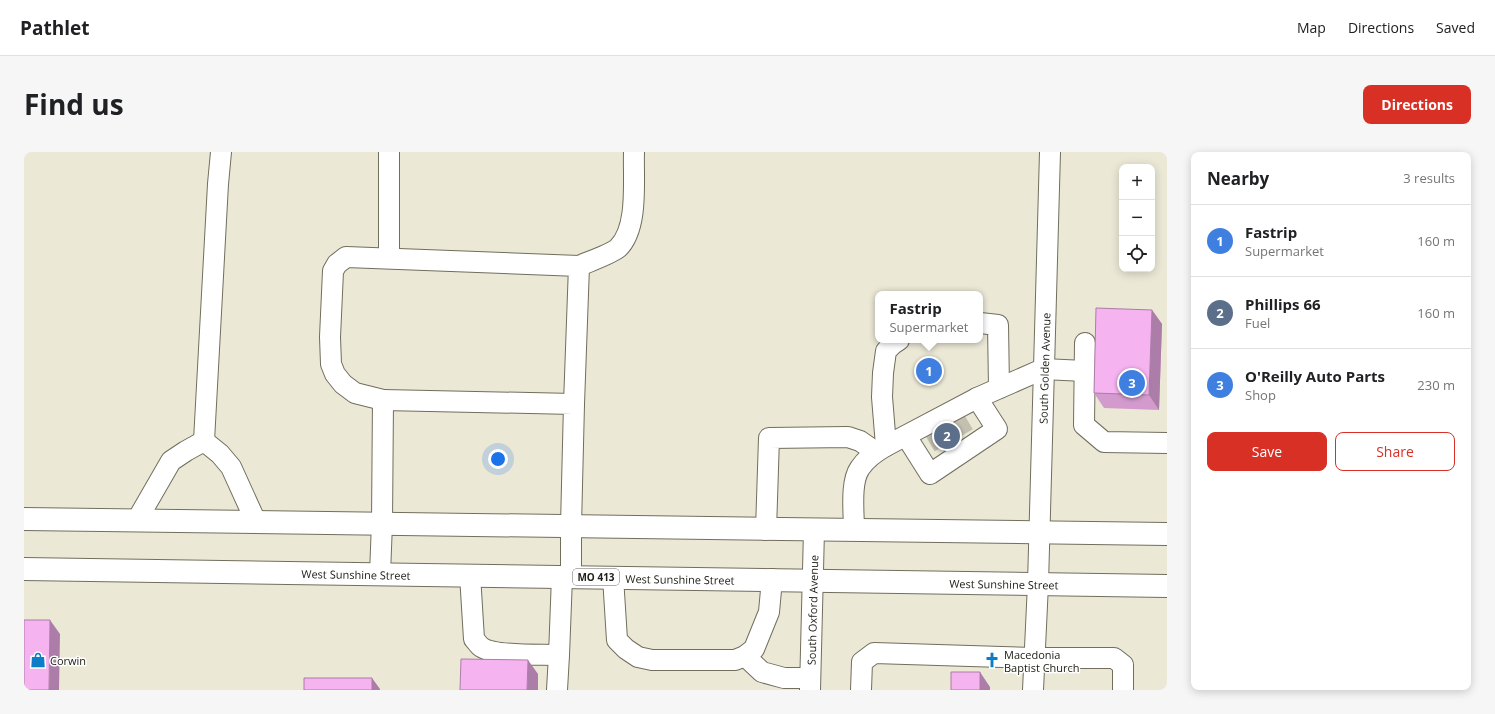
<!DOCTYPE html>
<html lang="en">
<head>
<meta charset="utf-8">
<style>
  body { margin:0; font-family:"Open Sans",sans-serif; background:#f6f6f6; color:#202124 }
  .controls { position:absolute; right:12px; top:12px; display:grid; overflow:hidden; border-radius:8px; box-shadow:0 2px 10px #0003 }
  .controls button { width:36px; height:36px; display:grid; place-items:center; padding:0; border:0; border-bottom:1px solid #e0e0e0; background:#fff; color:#202124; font:20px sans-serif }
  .you { position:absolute; left:474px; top:307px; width:14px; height:14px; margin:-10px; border:3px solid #fff; border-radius:50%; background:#1a73e8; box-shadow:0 0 0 6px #1a73e833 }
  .badge { display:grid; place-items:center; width:26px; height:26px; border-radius:50%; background:#d93025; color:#fff; font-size:13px; font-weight:700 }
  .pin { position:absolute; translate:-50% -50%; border:2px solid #fff; box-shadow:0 1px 4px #0006 }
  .popup { position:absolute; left:851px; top:139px; width:108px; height:52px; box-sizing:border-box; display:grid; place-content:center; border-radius:8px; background:#fff; filter:drop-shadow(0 1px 3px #0005); font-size:13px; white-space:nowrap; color:#757577 }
  .popup b { font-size:15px; color:#202124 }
  .popup::after { content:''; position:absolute; left:50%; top:100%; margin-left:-8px; border:8px solid transparent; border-top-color:#fff }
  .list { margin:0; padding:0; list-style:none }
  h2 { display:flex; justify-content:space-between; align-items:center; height:52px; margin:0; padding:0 16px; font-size:17px }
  h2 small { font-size:13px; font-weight:400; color:#757577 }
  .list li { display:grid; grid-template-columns:26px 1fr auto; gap:12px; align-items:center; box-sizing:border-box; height:72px; padding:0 16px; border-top:1px solid #e0e0e0 }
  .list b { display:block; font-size:15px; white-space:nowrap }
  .list p { margin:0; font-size:13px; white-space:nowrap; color:#757577 }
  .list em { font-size:13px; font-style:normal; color:#757577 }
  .actions { display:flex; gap:8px; padding:12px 16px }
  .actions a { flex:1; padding:9px 0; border:1px solid #d93025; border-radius:8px; text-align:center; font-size:14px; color:#d93025 }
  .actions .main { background:#d93025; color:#fff }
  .icon { flex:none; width:22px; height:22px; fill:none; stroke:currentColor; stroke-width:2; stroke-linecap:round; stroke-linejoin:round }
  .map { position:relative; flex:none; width:1143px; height:538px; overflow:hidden; border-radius:8px }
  header { display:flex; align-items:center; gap:24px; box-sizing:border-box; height:56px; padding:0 20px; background:#fff; border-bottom:1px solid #e0e0e0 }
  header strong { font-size:19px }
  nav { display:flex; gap:22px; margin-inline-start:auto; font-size:14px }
  .intro { display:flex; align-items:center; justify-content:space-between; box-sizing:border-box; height:96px; padding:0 24px }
  h1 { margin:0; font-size:28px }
  .button { padding:10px 18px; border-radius:8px; background:#d93025; color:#fff; font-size:14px; font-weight:700 }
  main { display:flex; gap:24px; padding:0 24px }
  aside { flex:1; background:#fff; border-radius:8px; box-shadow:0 2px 10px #0003 }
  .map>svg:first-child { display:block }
</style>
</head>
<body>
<header>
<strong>Pathlet</strong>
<nav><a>Map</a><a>Directions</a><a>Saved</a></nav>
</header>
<div class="intro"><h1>Find us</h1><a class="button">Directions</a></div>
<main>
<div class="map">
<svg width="1143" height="538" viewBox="0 0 1143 538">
  <rect width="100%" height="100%" fill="#ebe8d6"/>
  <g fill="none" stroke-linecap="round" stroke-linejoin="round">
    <path stroke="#c3c0b0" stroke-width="20" stroke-dasharray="20 10" stroke-linecap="butt" d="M930,265L943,287
      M909,277L922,299"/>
    <defs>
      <g id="minor">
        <path d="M365,106V0"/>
        <path d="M555,114C564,110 587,102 594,96C615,76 609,27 610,0"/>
        <path d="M956,171L974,173L975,236"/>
        <path d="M1061,191L1060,273L1080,290L1143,291"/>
        <path d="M359,248L331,241L319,232L311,222L307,212L306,185L309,119L313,112L322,105L555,114L550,252"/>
        <path d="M882,284L906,322L973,277L953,246"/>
        <path d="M180,289L194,32L197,0"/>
        <path d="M862,294L858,245L859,221L862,199L869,192L875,188"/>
        <path d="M113,368L147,309L162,299L180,289L196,302L207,315L232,370"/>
        <path d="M742,378L745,286L824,285L836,289L852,300"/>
        <path d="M830,378C830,361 826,330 836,316C842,307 853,299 862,294L953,246L1019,217L1061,219"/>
        <path d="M356,422L358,371L359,248L550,252L547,374V425"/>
        <path d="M446,423L450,487C452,489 454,492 456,494C468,505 518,502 535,503L538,425"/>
        <path d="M589,425L593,488L602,497L614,505L628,508H711L721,504L730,497L745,460L748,427"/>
        <path d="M721,504L738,520L760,526H786"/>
        <path d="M533,538L535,503"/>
        <path id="s1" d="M786,538L790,378"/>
        <path d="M837,538L838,510L850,501L1011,506H1090L1099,513V538"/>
        <path id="s2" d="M1009,538L1014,432L1026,0"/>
      </g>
      <g id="major">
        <path d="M0,367L1143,382"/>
        <path id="s3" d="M0,417L1143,434"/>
      </g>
    </defs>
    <use href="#minor" stroke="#716e5e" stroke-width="22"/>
    <use href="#major" stroke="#716e5e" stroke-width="24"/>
    <use href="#minor" stroke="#fff" stroke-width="20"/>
    <use href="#major" stroke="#fff" stroke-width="22"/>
  </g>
  <path fill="#d39ace" d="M1128,158L1138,172L1135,258L1080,256L1070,241Z"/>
  <path fill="#ac7da8" d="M1128,158L1138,172L1135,258L1125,243Z
    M26,468L36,482L35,538H25Z
    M504,508L514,522V538H503Z
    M956,520L966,535V538H956Z
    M348,526L356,537V538H348Z"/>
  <path fill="#f5b3f0" stroke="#ac7da8" d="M1072,156L1128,158L1125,243L1070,241Z
    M0,468H26L25,538H0Z
    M437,507L504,508L503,538H436Z
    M927,520H956V538H927Z
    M280,526H348V538H280Z"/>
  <defs>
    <symbol id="shop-bare" viewBox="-9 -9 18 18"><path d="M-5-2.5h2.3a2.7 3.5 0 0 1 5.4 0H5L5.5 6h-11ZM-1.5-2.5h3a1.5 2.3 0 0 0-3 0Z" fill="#0d7dc7" stroke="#fff" stroke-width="2.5" paint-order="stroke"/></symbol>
    <symbol id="church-bare" viewBox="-9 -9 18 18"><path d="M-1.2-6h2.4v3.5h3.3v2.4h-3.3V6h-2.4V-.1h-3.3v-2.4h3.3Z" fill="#0d7dc7" stroke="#fff" stroke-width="2.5" paint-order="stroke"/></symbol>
  </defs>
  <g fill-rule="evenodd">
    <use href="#shop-bare" x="3" y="497" width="22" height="22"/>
    <use href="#church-bare" x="957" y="497" width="22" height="22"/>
  </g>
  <g text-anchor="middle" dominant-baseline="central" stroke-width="3" stroke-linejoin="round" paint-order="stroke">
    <rect fill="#fff" stroke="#64635f" stroke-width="1" x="549" y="417" width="46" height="16" rx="3"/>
    <g font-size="10" font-weight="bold" fill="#21201a">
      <text x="572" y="425">MO 413</text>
    </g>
    <g font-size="11" fill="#21201a" stroke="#fff">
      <text stroke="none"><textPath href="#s2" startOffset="322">South Golden Avenue</textPath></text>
      <text stroke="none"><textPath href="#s3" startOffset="332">West Sunshine Street</textPath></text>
      <text stroke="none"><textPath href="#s3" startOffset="656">West Sunshine Street</textPath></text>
      <text stroke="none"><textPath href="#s3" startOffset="980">West Sunshine Street</textPath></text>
      <text stroke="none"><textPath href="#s1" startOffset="80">South Oxford Avenue</textPath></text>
    </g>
    <g font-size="11" fill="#21201a" stroke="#fff" text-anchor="start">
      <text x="980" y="502">Macedonia<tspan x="980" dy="13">Baptist Church</tspan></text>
      <text x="26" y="508">Corwin</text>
    </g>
  </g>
</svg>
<div class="controls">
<button>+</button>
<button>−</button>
<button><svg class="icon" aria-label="locate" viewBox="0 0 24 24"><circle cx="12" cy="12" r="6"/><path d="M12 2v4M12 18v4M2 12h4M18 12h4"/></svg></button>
</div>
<div class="you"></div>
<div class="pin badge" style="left:905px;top:219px;background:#3f7fe0">1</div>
<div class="popup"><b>Fastrip</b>Supermarket</div>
<div class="pin badge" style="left:923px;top:284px;background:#5c6f8a">2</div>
<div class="pin badge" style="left:1108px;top:231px;background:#3f7fe0">3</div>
</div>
<aside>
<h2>Nearby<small>3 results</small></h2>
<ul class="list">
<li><span class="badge" style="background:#3f7fe0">1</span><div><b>Fastrip</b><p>Supermarket</p></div><em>160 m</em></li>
<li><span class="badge" style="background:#5c6f8a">2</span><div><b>Phillips 66</b><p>Fuel</p></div><em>160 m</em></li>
<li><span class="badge" style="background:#3f7fe0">3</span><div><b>O'Reilly Auto Parts</b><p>Shop</p></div><em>230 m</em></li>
</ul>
<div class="actions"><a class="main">Save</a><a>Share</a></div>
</aside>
</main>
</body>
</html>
